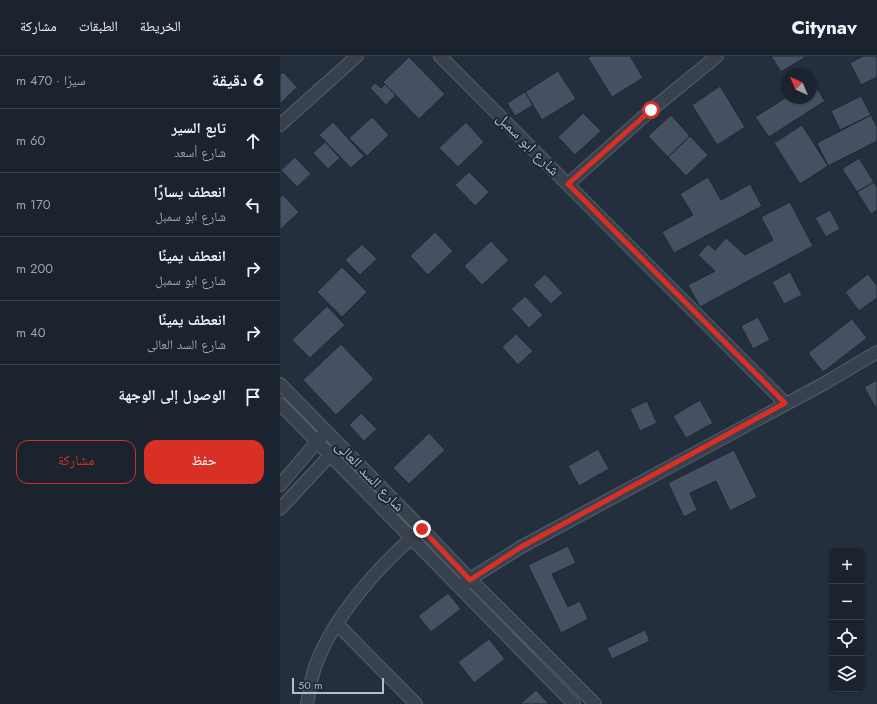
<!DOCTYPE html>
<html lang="ar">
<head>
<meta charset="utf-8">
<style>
  body { margin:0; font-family:Jost,"Noto Naskh Arabic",sans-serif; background:#282f3a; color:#f1f3f6; direction:rtl }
  .controls { position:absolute; right:12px; bottom:12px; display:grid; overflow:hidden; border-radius:8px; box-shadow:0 1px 3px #0004 }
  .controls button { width:36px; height:36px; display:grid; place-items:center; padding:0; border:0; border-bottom:1px solid #39404a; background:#1b232e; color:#f1f3f6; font:20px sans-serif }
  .compass { position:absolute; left:501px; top:12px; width:36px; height:36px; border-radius:50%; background:#1b232e; box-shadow:0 1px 3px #0004; rotate:316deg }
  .scale { position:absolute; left:12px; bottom:10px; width:92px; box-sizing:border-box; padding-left:4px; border:2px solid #b4bcc9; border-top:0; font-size:11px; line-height:14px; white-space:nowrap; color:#b4bcc9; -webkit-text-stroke:3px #1d2633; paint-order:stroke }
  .stop { position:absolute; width:12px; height:12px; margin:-9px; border:3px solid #d93025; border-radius:50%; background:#fff }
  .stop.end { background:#d93025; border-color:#fff; box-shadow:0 1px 4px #0008 }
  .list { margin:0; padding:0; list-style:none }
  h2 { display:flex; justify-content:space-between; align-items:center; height:52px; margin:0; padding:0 16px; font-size:17px }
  h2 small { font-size:13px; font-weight:400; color:#a0a4aa }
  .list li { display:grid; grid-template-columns:26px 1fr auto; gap:12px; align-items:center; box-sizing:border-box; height:64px; padding:0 16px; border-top:1px solid #39404a }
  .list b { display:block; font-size:15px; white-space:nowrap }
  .list p { margin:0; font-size:13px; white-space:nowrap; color:#a0a4aa }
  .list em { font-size:13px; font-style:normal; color:#a0a4aa }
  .actions { display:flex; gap:8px; padding:12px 16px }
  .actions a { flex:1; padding:9px 0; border:1px solid #d93025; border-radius:12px; text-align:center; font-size:14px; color:#d93025 }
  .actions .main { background:#d93025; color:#fff }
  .icon { flex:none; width:22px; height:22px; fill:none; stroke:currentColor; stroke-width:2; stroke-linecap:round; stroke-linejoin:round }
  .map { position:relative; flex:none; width:597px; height:648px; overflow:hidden; direction:ltr }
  header { display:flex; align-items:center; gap:24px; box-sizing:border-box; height:56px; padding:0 20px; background:#1b232e; border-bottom:1px solid #39404a }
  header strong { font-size:19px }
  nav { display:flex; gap:22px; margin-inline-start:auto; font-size:14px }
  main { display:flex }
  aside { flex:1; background:#1b232e }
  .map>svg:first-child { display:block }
</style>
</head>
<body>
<header>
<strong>Citynav</strong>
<nav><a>الخريطة</a><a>الطبقات</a><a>مشاركة</a></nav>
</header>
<main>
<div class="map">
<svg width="597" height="648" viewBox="0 0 597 648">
  <rect width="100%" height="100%" fill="#242f3e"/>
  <path fill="#455162" stroke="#1f2835" d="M311,0H350L363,22L332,41L308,2Z
    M491,0H527L501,16Z
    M583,0H597V21L581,29L570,7Z
    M129,1L165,38L139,63L103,26Z
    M278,15L296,43L262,64L245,36Z
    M3,16L17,31L0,48V19Z
    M531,25H532L545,45L489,81L475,61L507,41V42H531Z
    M95,27L101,32L105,28L116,39L106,49L90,32Z
    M440,30L465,71L437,89L412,49Z
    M245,36L253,49L235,60L227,47Z
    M581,40L591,59L560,74L551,55Z
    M303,57L321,75L295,99L278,81Z
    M391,59L410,80L388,101L368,80Z
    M591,59L597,71V85L548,110L537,87Z
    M92,61L109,79L87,100L69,82Z
    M53,66L84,100L71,112L39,79Z
    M186,66L204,86L178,111L159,92Z
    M522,69L548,110L520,128L494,87Z
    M410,80L428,99L406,120L388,101Z
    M45,86L60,102L48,113L33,97Z
    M15,101L31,118L17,131L1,114Z
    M579,102L594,126L577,136L562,113Z
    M189,116L209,136L195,150L175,129Z
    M428,121L441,144L470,128L482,150L394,197L382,176L413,159L400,138Z
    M594,126L597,131V154L591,158L577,136Z
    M3,139L19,156L0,174V141Z
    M510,146L533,190L420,251L408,229L435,215L418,199L428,188L435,194L446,182L465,199L493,184L481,161Z
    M550,154L560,173L546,181L535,162Z
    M155,176L173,195L148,219L130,200Z
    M211,185L229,204L202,229L184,210Z
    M82,188L97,203L80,219L65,204Z
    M62,211L87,236L62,261L37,236Z
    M510,216L522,239L504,248L492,226Z
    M265,218L283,237L271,248L253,229Z
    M588,218L597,230V242L579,255L565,236Z
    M245,240L263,259L249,272L231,253Z
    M47,250L65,269L30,302L12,284Z
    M478,261L490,284L473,293L461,270Z
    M572,263L587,282L543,316L528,297Z
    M236,278L253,295L238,309L222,291Z
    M61,288L94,323L56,359L23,324Z
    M597,324V354L584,331Z
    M420,344L433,367L406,382L393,360Z
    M367,345L377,367L360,375L350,353Z
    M81,357L97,373L84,385L69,369Z
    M149,377L165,394L129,428L113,412Z
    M318,393L329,413L299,430L288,410Z
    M454,394L477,441L450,455L436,425L410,437L417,454L404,461L388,427Z
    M288,490L296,507L272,518L288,551L300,545L308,563L281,577L248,509Z
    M168,537L181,553L151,576L138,560Z
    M365,574L370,585L332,603L327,592Z
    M209,583L225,603L194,627L178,606Z
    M256,634L269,648H240Z"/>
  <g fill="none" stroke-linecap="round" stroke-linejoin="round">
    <defs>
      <path id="street" d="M160,0L505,347
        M0,69L77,0
        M288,128L371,54L437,0
        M0,328L142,473L190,523L315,648
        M0,348L294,648
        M0,429L41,381
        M0,453L55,394
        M181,532L190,523L241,491L545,327L597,296
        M57,568L136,648
        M27,648C30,634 31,619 37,606C55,559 99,510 136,478"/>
    </defs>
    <use href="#street" stroke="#565f6c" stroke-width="14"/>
    <use href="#street" stroke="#38414e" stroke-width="12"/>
  </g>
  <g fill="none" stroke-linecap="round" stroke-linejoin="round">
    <path stroke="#d93025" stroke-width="5" d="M142,473L190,524L241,491L505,347L288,128L371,54"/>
  </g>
  <g text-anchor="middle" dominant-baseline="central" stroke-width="4" stroke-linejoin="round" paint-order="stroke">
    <g font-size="15" fill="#b4bcc9" stroke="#1d2633">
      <text transform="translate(248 88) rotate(45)">شارع ابو سمبل</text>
      <text transform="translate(90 420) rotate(46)">شارع السد العالى</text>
    </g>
  </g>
</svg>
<div class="controls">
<button>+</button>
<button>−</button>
<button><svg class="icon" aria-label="locate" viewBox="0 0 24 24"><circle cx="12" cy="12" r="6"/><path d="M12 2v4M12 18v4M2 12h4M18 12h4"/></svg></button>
<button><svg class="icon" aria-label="layers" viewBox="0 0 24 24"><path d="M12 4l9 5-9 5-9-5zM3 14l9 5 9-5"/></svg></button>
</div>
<svg class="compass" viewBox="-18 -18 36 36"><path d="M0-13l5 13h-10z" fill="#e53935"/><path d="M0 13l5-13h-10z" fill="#a0a4aa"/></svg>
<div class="scale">50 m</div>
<div class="stop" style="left:371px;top:54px"></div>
<div class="stop end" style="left:142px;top:473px"></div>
</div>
<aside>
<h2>6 دقيقة<small>سيرًا · 470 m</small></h2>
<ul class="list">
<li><svg class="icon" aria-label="ahead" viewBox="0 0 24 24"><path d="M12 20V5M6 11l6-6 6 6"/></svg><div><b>تابع السير</b><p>شارع أسعد</p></div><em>60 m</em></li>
<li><svg class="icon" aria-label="left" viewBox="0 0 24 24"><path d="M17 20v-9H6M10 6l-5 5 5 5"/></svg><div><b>انعطف يسارًا</b><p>شارع ابو سمبل</p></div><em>170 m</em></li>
<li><svg class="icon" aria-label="right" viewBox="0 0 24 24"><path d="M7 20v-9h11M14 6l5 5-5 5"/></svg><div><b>انعطف يمينًا</b><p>شارع ابو سمبل</p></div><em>200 m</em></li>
<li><svg class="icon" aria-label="right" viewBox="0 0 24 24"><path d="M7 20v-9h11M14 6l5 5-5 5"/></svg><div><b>انعطف يمينًا</b><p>شارع السد العالى</p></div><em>40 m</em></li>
<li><svg class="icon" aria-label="arrive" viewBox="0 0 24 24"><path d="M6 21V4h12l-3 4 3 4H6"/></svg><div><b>الوصول إلى الوجهة</b></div></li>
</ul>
<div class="actions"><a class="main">حفظ</a><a>مشاركة</a></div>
</aside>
</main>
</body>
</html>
